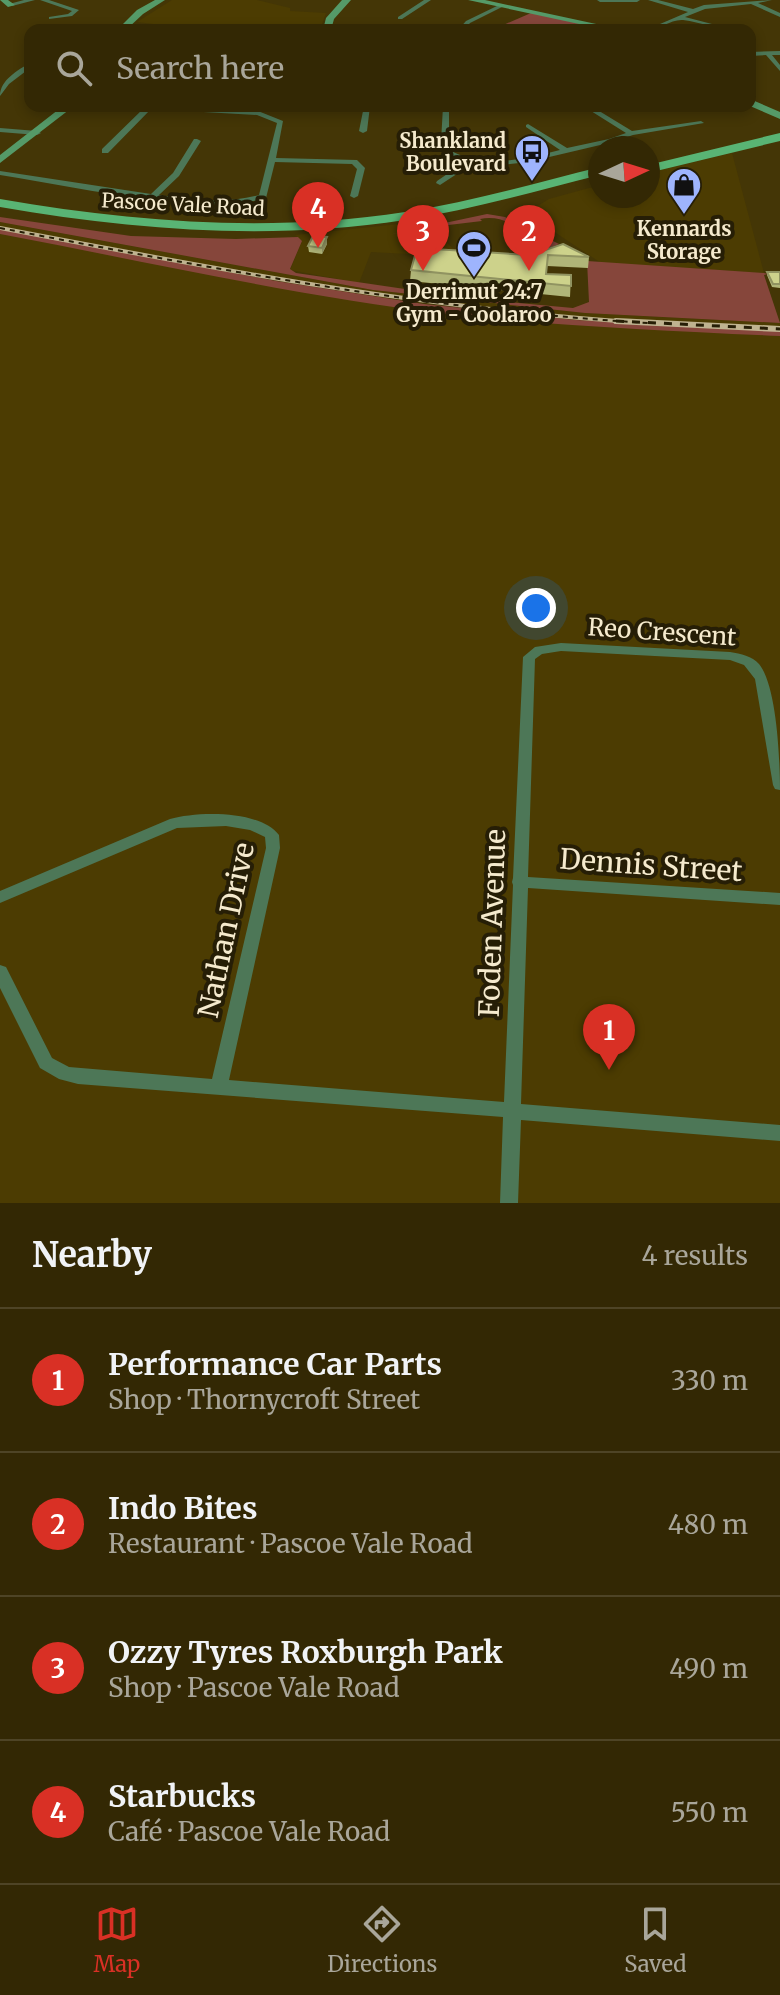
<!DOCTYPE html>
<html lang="en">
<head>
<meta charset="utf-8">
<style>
  body { margin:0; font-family:Merriweather,serif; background:#3e3413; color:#f1f3f6 }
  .compass { position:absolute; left:588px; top:136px; width:72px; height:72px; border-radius:50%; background:#332804; box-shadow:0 4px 12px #0003; rotate:86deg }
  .you { position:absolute; left:536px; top:608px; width:28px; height:28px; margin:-20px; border:6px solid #fff; border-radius:50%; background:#1a73e8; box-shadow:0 0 0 12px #1a73e833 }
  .badge { display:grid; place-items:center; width:52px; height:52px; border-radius:50%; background:#d93025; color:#fff; font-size:26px; font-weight:700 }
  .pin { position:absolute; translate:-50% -66px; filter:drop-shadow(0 2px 4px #0008) }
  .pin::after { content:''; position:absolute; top:42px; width:28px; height:24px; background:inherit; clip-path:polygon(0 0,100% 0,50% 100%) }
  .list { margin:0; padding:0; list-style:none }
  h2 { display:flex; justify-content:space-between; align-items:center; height:104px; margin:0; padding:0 32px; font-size:34px }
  h2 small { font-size:26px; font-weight:400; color:#a9a69a }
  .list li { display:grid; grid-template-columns:52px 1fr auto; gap:24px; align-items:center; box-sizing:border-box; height:144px; padding:0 32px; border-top:2px solid #4e4426 }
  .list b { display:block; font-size:30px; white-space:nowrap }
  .list p { margin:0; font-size:26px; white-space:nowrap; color:#a9a69a }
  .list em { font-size:26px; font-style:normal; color:#a9a69a }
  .icon { flex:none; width:44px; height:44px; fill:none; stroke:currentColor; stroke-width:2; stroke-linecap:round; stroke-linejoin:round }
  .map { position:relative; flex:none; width:780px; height:1203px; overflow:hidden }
  .search { position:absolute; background:#332804; box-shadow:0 4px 12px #0003; left:24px; right:24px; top:24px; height:88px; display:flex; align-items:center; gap:20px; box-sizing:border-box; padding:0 28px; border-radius:16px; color:#a9a69a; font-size:30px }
  .sheet { height:680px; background:#332804 }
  nav { display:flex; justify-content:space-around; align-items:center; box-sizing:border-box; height:112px; border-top:2px solid #4e4426; background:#332804; font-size:22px; color:#a9a69a }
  nav a { display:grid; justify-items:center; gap:4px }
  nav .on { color:#d93025 }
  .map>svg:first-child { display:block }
</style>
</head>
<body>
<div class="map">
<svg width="780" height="1203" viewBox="0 0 780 1203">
  <rect width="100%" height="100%" fill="#443606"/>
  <path fill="#4c3c02" d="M172,0H257L290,8V11L326,13L320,30H200L137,22Z
    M732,153L764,273L601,263L526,213L549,199L600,185V196H648V173Z
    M0,222L373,290L585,313L780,323V331L576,320L381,298L0,229Z
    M418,222L428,230H432L463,257L371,252L359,283L290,270L302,241L295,235Z
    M0,234L367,302L718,333L780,336V1203H0Z"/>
  <path fill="#86463b" d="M531,13L612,30H505L501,26Z
    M487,214L505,217L559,244L534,254L532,252L549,247L547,244L550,242L523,229L519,230L521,228C506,221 496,216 480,219L482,221L432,227L434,230L423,228L388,235Z
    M0,217L131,236L236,239L298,237L302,241L290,269L296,273L466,298L573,308L589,302L587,261L764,273L768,274L764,275L780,323L585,313L373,290L0,222Z
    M0,229L276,281L424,304L576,320L780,331V336C669,331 558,326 447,314C297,296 148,262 0,234Z"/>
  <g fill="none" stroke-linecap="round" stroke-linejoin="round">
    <path fill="#4d7757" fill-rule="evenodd" d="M24,0H35L12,6L9,4Z
      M40,0H49L79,10L72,16L49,19V17L68,14L72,11Z
      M424,0H431L402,19H398V17Z
      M597,0H640L637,2H600Z
      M648,0H658L693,9L704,5L772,0L758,3L780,13V17L751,4L705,9L685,17L735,30C717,30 701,22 683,20C671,19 659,30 646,30L688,12Z
      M499,5L504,6L470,23L464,30H458L466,21Z
      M780,51V55H772L780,65V71L766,55L750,56V52Z
      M30,63V68L9,84L0,96C0,80 18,70 30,63Z
      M140,106H176L258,111L283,121L276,158L357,160L365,168L358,196L354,198L350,196L357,169L352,164L275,162L266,198C227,209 188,204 148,199C99,193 49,183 0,175V171L151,194L173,173L194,139H197L201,141L179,176L159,195C192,200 227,204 259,195L277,123L257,115L151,109L108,153H102V149L144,108Z
      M364,106H370L367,131L363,133L359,131Z
      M443,106H449V142L451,151C487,169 523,159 560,150L526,127V125L528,124L567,148L609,139L626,133L583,106H591L632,131L701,121L704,123L633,135L613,142L528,162L494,166L472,164L440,185L436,183L437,181L465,162L444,152L441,142Z
      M0,128L37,131L41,133L37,135L0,132Z
      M561,643L730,652C741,654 752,656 759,664C777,686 780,761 780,790L775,789L773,785L755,679L744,665L730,660L561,651L542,654L535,659L528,877L780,893V905L528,888L521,1104L780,1125V1141L521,1120L518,1203H500L503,1117L78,1084L59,1079L40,1068L0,988V965L6,967L52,1058L69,1067L212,1079L266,848L265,837L250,830L226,826L177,828L0,903V891L170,819C198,811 260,810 279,835L280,848L229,1080L504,1102L513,885L512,882L513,878L523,657L535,647Z"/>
    <path fill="#559a68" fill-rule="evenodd" d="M0,0H8L15,5L8,7Z
      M155,0H165L143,14L126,30H117L137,10Z
      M342,0H351L334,19L331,30H323L326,18Z
      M468,0H485L624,30H607Z
      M750,99L780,112V119L750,106Z
      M63,106H74L0,163V155Z"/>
    <path fill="#59b474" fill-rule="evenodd" d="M780,133V141L648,173V165Z
      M600,167V175C535,191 471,210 405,220C269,241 134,230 0,207V199C134,222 269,233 405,212C471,202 535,183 600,167Z"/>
    <defs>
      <path id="rail-far1" d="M0,228C215,269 429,310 648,323"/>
      <path id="rail" d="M616,321L780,329"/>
    </defs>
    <use href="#rail-far1" stroke="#bfb390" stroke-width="4"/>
    <use href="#rail" stroke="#bfb390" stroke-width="6"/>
    <use href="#rail-far1" stroke="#261e06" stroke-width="2" stroke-dasharray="5" stroke-linecap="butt"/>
    <use href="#rail" stroke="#261e06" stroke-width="3" stroke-dasharray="8" stroke-linecap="butt"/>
  </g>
  <path fill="#b0b578" d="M327,244L322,254L309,252L308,246Z
    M563,244L589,257L588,268L547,266V274L571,275L570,297L410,281L411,270L530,255Z
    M767,272H780V288L772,287L767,275Z"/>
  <path fill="#909361" d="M327,237V244L322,254V248Z"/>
  <path fill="#cdd28b" stroke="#909361" stroke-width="2" d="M313,236L327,237L322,248L308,246Z
    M563,244L589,257L548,255L546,274L571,275V286L411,270L417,248L530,255Z
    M767,272H780V284H773Z"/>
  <defs>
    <symbol id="bus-pin" viewBox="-11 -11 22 30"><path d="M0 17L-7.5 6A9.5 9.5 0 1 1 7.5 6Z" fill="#9eb4fd" stroke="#261e06"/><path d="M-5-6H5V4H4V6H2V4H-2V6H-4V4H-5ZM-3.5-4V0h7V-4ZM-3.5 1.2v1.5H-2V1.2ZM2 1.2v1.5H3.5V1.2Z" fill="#111"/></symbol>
    <symbol id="shop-pin" viewBox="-11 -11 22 30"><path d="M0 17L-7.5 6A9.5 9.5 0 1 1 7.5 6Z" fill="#9eb4fd" stroke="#261e06"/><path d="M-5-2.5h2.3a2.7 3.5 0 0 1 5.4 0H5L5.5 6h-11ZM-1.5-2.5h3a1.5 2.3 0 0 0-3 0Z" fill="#111"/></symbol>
    <symbol id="stadium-pin" viewBox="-11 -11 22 30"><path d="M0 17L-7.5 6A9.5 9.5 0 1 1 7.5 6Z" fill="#9eb4fd" stroke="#261e06"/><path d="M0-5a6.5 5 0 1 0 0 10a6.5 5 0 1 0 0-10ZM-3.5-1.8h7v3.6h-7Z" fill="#111"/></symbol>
  </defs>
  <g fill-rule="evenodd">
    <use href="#bus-pin" x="512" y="132" width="40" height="54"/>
    <use href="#shop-pin" x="664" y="165" width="40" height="54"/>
    <use href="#stadium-pin" x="454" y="228" width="40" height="54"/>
  </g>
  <g text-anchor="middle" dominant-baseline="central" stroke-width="8" stroke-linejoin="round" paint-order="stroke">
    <g font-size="20" font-weight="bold" fill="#f5eacd" stroke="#261e06">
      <text x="506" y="140" text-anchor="end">Shankland<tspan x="506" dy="23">Boulevard</tspan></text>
      <text x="684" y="228">Kennards<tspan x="684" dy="23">Storage</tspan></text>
      <text x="474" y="291">Derrimut 24:7<tspan x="474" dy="23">Gym - Coolaroo</tspan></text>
    </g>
    <g font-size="20" fill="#f5eacd" stroke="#261e06">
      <text transform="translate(183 204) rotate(3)">Pascoe Vale Road</text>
    </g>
    <g font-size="24" fill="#f5eacd" stroke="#261e06">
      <text transform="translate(662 632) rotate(4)">Reo Crescent</text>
    </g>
    <g font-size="28" fill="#f5eacd" stroke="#261e06">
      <text transform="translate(651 865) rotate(4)">Dennis Street</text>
      <text transform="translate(492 923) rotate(-88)">Foden Avenue</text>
      <text transform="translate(226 930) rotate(-78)">Nathan Drive</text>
    </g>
  </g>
</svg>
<svg class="compass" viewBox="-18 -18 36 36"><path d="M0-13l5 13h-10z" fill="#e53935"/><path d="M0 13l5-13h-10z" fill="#a9a69a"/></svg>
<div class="you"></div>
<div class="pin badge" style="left:609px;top:1070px">1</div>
<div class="pin badge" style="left:529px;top:271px">2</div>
<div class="pin badge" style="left:423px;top:271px">3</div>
<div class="pin badge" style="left:318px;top:248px">4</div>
<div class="search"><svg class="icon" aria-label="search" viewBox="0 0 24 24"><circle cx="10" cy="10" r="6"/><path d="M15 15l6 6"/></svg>Search here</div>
</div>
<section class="sheet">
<h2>Nearby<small>4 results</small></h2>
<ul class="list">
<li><span class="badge">1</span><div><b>Performance Car Parts</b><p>Shop · Thornycroft Street</p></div><em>330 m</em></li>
<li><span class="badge">2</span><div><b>Indo Bites</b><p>Restaurant · Pascoe Vale Road</p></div><em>480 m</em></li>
<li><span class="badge">3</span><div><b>Ozzy Tyres Roxburgh Park</b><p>Shop · Pascoe Vale Road</p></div><em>490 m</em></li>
<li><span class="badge">4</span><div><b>Starbucks</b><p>Café · Pascoe Vale Road</p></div><em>550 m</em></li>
</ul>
</section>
<nav>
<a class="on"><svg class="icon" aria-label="map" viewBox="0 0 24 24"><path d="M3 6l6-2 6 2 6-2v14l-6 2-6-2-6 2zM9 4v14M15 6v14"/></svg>Map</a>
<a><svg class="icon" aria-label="directions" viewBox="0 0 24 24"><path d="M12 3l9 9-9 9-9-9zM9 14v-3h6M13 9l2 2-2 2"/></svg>Directions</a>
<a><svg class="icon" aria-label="saved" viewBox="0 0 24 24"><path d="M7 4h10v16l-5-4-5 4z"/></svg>Saved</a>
</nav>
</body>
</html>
